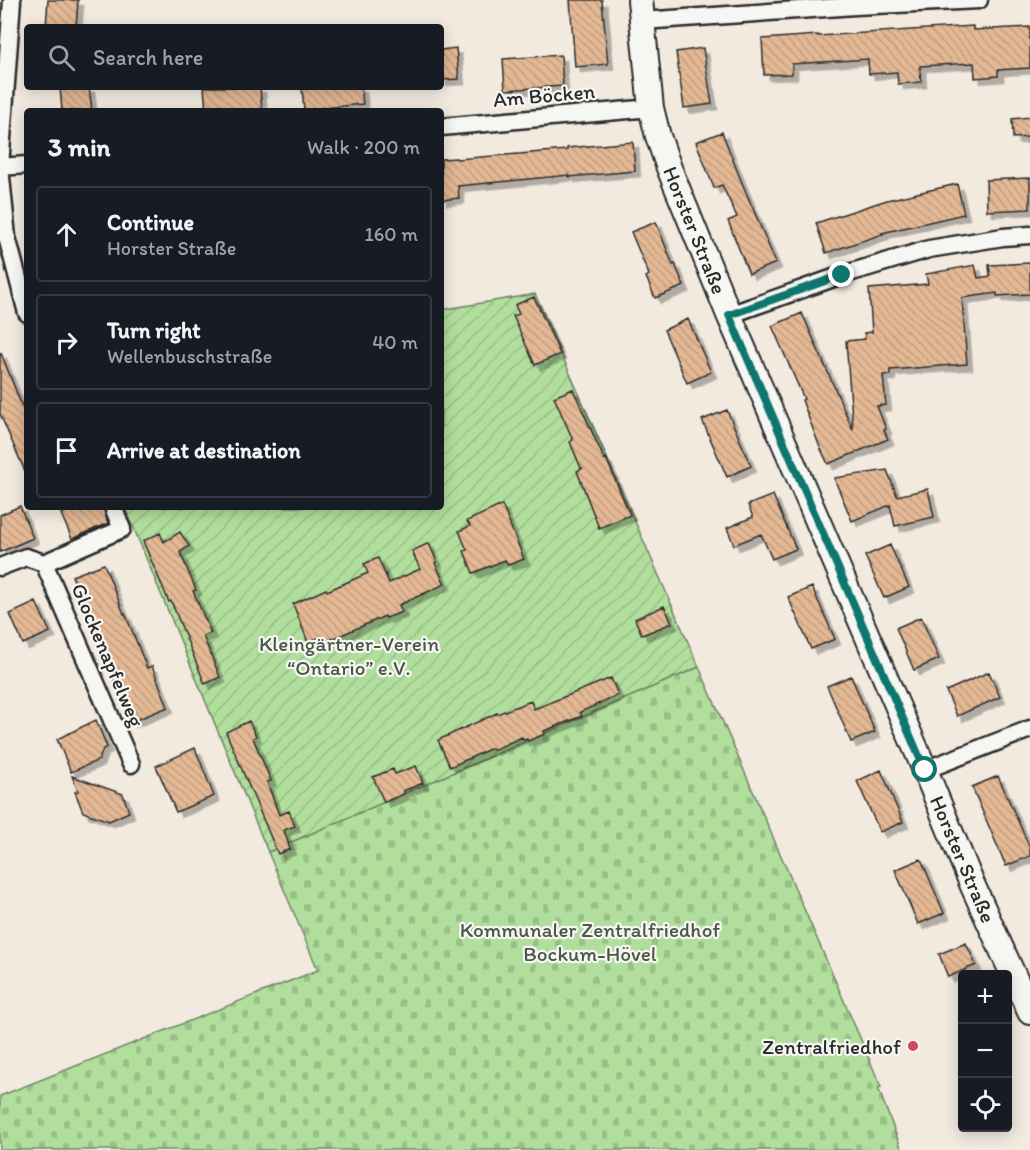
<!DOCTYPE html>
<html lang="en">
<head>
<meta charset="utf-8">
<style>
  body { margin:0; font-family:Itim,sans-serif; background:#20242c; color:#f1f3f6 }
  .controls { position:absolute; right:18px; bottom:18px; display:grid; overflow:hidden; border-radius:6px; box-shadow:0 3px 15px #0003 }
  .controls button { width:54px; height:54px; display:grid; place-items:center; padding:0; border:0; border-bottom:2px solid #363941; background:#171b24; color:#f1f3f6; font:30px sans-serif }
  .stop { position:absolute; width:18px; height:18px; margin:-14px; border:4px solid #0f766e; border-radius:50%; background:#fff }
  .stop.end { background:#0f766e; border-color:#fff; box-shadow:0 2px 6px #0008 }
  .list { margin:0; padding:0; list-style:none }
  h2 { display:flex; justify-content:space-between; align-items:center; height:78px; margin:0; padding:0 24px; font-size:26px }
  h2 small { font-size:20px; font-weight:400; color:#9ea1a6 }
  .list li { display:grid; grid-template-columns:39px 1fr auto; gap:18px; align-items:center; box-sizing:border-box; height:96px; margin:0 12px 12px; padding:0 12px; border:2px solid #363941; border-radius:6px }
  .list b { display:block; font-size:22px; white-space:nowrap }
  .list p { margin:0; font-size:20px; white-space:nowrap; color:#9ea1a6 }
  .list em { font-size:20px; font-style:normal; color:#9ea1a6 }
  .icon { flex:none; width:33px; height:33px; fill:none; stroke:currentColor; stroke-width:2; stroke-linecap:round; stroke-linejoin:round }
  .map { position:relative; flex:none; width:1030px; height:1150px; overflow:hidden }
  .search { position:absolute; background:#171b24; box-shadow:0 3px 15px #0003; left:24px; top:24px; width:420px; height:66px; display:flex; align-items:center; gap:15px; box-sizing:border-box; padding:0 21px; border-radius:6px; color:#9ea1a6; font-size:22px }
  .panel { position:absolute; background:#171b24; box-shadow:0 3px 15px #0003; left:24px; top:108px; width:420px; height:402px; border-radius:6px }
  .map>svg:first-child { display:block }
</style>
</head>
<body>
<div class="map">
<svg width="1030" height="1150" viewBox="0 0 1030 1150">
  <defs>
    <pattern id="cemetery-stones" width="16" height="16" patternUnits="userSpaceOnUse" patternTransform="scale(1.5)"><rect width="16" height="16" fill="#b1de9c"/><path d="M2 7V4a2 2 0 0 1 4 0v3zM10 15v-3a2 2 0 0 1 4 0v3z" fill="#98bf87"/></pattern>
    <pattern id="garden-furrows" width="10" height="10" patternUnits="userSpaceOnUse" patternTransform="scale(1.5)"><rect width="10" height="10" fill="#b1de9c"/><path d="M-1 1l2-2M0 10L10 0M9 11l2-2" fill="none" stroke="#98bf87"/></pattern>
    <pattern id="building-back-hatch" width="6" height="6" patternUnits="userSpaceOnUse" patternTransform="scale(1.5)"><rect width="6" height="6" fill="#e3b894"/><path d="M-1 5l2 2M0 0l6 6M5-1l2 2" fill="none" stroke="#c39e80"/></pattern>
    <filter id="shadow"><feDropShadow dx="5.5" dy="5.5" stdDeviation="0" flood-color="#0004"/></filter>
  </defs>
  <rect width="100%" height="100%" fill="#f2eadf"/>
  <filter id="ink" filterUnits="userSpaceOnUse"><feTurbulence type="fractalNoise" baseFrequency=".0167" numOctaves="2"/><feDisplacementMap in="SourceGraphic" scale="12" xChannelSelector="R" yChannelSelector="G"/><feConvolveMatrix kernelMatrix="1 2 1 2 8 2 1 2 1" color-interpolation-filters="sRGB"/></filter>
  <g filter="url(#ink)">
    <path fill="url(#cemetery-stones)" stroke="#6e8464" stroke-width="1.5" d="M699,667L861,1040L881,1087L878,1088L902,1150H0V1096L318,970L268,852Z"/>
    <path fill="url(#garden-furrows)" stroke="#6e8464" stroke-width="1.5" d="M535,294L699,667L268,852L125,507H441V310Z"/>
    <path fill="url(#building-back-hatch)" stroke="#2b2b2b" stroke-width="1.5" filter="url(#shadow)" d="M48,0H78L76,27H46Z
      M570,0H602L608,64L575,67Z
      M973,26V30L1030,27V68L998,70V76L975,78L974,63L920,66L921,82L898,84L897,72L869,74L868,59L792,64V74L764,75L762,39L818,35V36Z
      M456,48L459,79L441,80V50Z
      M703,48L712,104L684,108L676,52Z
      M561,55L563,86L505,90L503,59Z
      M60,87H89L92,111H62Z
      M204,87H260L262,111H206Z
      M302,87H361L363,104L304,110Z
      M1030,117V137L1013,138L1012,119Z
      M722,132L740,178L776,263L749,274L728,221L737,217L722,185L714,188L696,142Z
      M633,142L635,171L569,177V175L458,186L459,198L441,200V159L456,158L457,159L567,150V148Z
      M1030,178V209L987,211L986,180Z
      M957,184L964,214L882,233L883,234L826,253L816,223L887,200Z
      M656,222L673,265L675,264L684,286L655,298L646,277L649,275L631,232Z
      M1030,263V294L997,296V293L962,298L967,364L890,370V375H883L886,405L877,406L886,429L884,430L888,439L828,464L819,445L802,400L804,399L772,326L802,313L853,430L846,341L865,339L864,333L872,332L869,289L928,284L926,274L975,265L978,278L990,276L989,265Z
      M534,297L560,354L535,365L513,316L519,314L515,305Z
      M688,319L711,372L687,383L664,330Z
      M0,353H1L27,419V476L0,414Z
      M573,389L604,459L606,458L630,515L599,528L577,471L583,468H581L570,442L573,440L554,397Z
      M727,410L751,466L727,477L702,420Z
      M887,470L897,496L928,489L934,517L895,526L890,505L852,521L834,478Z
      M773,495L796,549L772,559L761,534L734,545L727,528L753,517L748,505Z
      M502,505L524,559L508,565L505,560L473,573L464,551L467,550L459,531L470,526L467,521Z
      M20,506L33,538L0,552V515Z
      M77,507H103L108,523L72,539L61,514Z
      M180,532L189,546L180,552L196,590L193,591L211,633L203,636L220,677L205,684L171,601L169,602L143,541L160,533L164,542Z
      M429,543L437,562L435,563L445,584L399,605L402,612L386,618L385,616L323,643L321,637L308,642L293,604L326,589L327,591L368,573L364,564L378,558L389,583L420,569L412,551Z
      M890,545L909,587L884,598L865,556Z
      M104,564L124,614L125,613L147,668L152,666L168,707L131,722L72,576Z
      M812,587L835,639L811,649L788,597Z
      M36,602L50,632L23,644L10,614Z
      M664,606L672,623L642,635L635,619Z
      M921,617L939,659L914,670L896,628Z
      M989,672L1000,697L957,716L946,691Z
      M851,676L875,732L851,742L827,686Z
      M611,678L618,695L580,712L582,716L544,731L545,734L528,741L527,739L524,740L522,737L493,750L492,748L450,767L438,740L497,713V714L531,701L534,709Z
      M96,720L107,747L103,749L99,760L71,772L57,739Z
      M249,721L256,736L253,738L271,781L267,782L279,815L289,811L295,826L284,830L290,849L278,854L226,732Z
      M195,748L214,796L176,812L156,766Z
      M416,766L423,783L403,791L404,794L384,802L373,777L393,769L395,774Z
      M881,770L903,822L880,832L857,781Z
      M72,776L123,794L129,812L109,821L83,812L75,792L78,791Z
      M998,776L1030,848V856L1006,866L972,787Z
      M921,859L944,913L918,924L895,870Z
      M966,943L976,965L948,977L939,954Z"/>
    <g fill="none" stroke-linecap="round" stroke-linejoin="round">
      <defs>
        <path id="street" d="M12,0L0,167L7,237L27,313
          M642,21L855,6L979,0
          M441,127L651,108
          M0,167L27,165
          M729,315L842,275L929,249L1003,237L1030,235
          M44,563L131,764
          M0,567L26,557L44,563L122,529L113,507
          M925,770L1030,729"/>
        <path id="secondary" d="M640,0L651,108L658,136L669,168L729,315L925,770L972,884L1030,1012"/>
      </defs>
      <use href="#street" stroke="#2b2b2b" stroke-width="21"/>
      <use href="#secondary" stroke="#2b2b2b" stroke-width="28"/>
      <use href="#street" stroke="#f6f6f2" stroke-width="16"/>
      <use href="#secondary" stroke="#f6f6f2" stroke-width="24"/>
    </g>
  </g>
  <g fill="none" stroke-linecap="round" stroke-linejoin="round" filter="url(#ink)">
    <path stroke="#0f766e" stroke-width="8" d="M842,275L729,315L925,770"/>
  </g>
  <circle fill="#d1495b" stroke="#f6f6f2" stroke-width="2" cx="913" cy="1046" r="6"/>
  <g text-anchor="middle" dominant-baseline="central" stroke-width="4.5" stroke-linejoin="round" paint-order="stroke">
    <g font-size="21" fill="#2b2b2b" stroke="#f6f6f2">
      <text transform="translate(544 95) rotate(-5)">Am Böcken</text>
      <text transform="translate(695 230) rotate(68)">Horster Straße</text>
      <text transform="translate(108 655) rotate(67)">Glockenapfelweg</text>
      <text transform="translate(963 859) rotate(67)">Horster Straße</text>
    </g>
    <g font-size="21" fill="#4c5847" stroke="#f6f6f2">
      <text x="349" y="643">Kleingärtner-Verein<tspan x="349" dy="24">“Ontario” e.V.</tspan></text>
      <text x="590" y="929">Kommunaler Zentralfriedhof<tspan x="590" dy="24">Bockum-Hövel</tspan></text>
    </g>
    <g font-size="21" fill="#2b2b2b" stroke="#f6f6f2" text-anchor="end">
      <text x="901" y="1046">Zentralfriedhof</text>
    </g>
  </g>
</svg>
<div class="controls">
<button>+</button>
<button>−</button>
<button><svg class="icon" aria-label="locate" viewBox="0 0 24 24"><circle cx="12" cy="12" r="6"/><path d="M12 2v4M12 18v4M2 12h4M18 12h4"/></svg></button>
</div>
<div class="stop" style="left:925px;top:770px"></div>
<div class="stop end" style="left:842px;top:275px"></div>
<div class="search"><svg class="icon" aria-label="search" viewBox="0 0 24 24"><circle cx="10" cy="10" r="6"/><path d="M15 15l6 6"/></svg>Search here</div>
<section class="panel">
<h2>3 min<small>Walk · 200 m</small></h2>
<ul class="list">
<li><svg class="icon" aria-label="ahead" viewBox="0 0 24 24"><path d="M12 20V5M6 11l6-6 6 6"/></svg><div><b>Continue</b><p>Horster Straße</p></div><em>160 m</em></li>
<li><svg class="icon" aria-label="right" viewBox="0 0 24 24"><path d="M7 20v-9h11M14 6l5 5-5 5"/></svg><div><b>Turn right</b><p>Wellenbuschstraße</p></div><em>40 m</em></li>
<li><svg class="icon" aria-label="arrive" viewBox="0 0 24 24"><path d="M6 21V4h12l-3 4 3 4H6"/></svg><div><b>Arrive at destination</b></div></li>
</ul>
</section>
</div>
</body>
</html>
